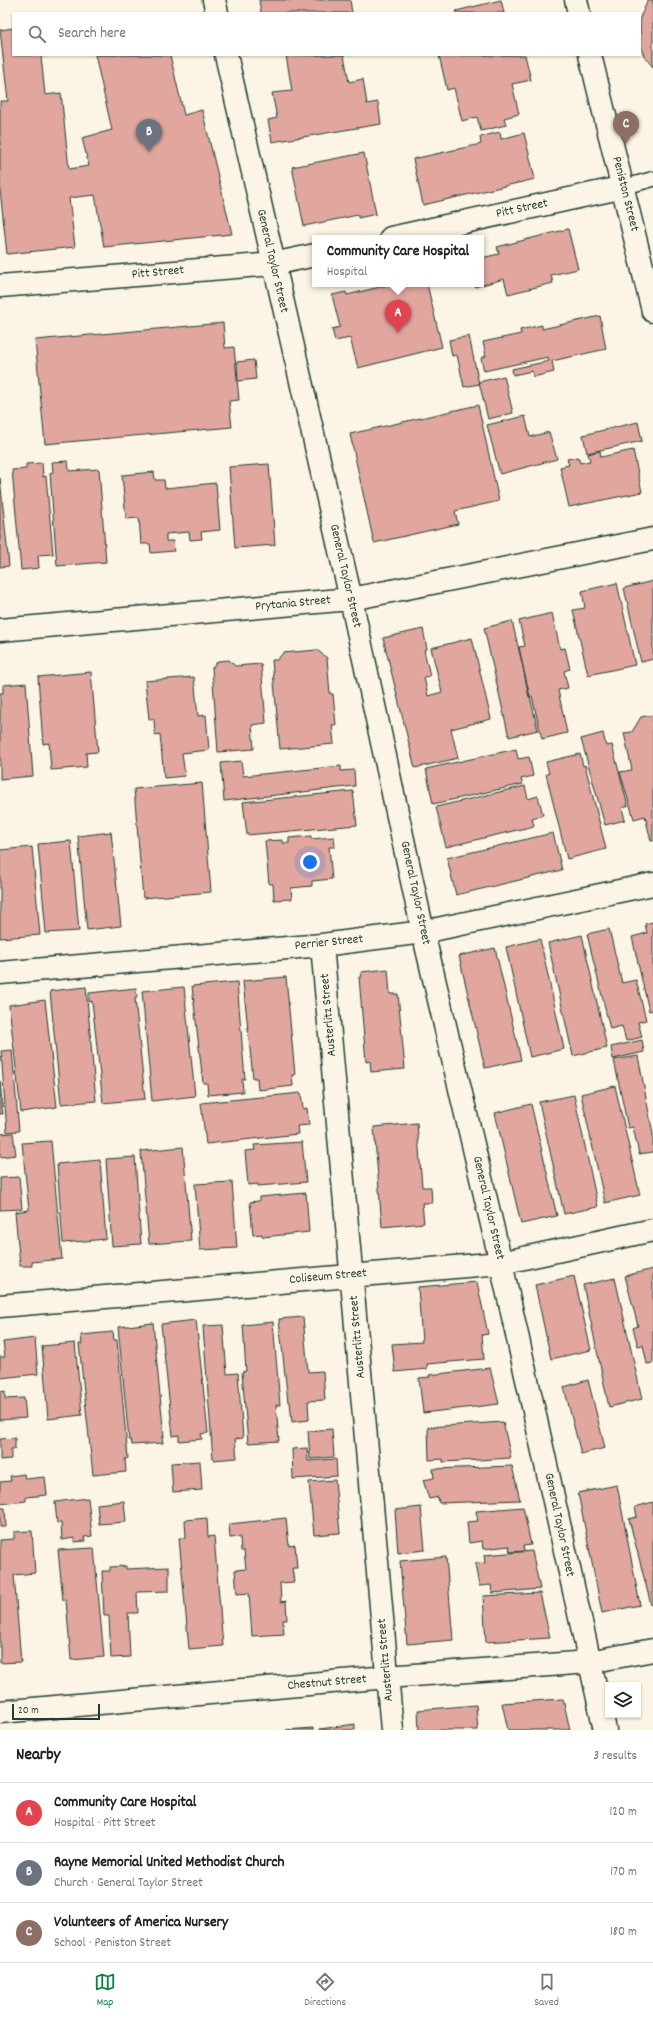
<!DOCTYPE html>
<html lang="en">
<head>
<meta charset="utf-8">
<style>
  body { margin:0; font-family:Dekko,sans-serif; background:#f6f6f6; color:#222 }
  .controls { position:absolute; right:12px; bottom:12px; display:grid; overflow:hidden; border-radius:0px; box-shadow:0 1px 3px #0004 }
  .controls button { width:36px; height:36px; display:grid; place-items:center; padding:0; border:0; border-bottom:1px solid #e0e0e0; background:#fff; color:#222; font:20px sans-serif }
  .scale { position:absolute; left:12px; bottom:10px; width:88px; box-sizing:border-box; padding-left:4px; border:2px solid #1f3d34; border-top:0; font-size:11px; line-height:14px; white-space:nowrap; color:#1f3d34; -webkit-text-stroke:3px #fcf5e5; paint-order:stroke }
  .you { position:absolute; left:310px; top:862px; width:14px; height:14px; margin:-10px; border:3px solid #fff; border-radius:50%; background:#1a73e8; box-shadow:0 0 0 6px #1a73e833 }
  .badge { display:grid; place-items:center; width:26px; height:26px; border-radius:50%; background:#0b8043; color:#fff; font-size:13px; font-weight:700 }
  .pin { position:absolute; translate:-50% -33px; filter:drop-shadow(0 1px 2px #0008) }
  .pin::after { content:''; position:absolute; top:21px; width:14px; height:12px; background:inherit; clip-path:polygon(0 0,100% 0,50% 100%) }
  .popup { position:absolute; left:312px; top:235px; width:172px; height:52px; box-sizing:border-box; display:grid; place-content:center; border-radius:0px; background:#fff; filter:drop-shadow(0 1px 3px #0005); font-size:13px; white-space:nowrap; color:#767676 }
  .popup b { font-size:15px; color:#222 }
  .popup::after { content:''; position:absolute; left:50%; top:100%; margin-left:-8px; border:8px solid transparent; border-top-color:#fff }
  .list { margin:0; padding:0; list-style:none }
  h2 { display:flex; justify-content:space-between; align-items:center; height:52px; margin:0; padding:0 16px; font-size:17px }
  h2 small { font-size:13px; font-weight:400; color:#767676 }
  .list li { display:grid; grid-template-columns:26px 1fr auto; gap:12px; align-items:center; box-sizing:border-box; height:60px; padding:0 16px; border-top:1px solid #e0e0e0 }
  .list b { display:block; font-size:15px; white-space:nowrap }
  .list p { margin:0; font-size:13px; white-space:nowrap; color:#767676 }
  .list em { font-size:13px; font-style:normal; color:#767676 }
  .icon { flex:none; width:22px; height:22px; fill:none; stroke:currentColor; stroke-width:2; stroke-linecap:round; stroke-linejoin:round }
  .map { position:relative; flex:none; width:653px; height:1730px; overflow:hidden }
  .search { position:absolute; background:#fff; box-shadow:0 1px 3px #0004; left:12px; right:12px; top:12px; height:44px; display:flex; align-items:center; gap:10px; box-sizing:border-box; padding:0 14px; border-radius:0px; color:#767676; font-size:15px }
  .sheet { height:232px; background:#fff }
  nav { display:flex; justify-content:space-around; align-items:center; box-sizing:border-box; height:56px; border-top:1px solid #e0e0e0; background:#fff; font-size:11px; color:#767676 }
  nav a { display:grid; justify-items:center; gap:2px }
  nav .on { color:#0b8043 }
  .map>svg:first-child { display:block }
</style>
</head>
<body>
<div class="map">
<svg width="653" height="1730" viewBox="0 0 653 1730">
  <rect width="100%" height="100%" fill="#fcf5e5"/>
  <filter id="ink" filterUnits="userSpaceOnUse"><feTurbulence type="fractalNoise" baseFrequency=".025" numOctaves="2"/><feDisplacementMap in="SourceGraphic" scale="8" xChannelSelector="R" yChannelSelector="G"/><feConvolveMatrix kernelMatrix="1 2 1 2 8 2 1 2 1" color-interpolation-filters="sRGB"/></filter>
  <g filter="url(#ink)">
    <path fill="#e1a79f" stroke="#1f3d34" d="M259,0H350L352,13H261Z
      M501,0L504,13H457L456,11Z
      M648,0H653V67L644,56L640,44V18Z
      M13,28V55H51L41,56L45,95L61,93L69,169L89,166L82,138L112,130L95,55H170L184,115L202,110L232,234L104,247L95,195L69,198L75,247L7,254L0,190V101H8L0,30Z
      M286,55H344L349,82L363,79L367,104L378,102L381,124L272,142L268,120L277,118L272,93L292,91Z
      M439,55H525L531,80L512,84L519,114L504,118L506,125L481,131L477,117L462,121L454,88L447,90Z
      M500,132L501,139L524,133L535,179L423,205L413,159L481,144L480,137Z
      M364,153L376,214L358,218V215L304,226L292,167Z
      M568,229L578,269L551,275L553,283L508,294L504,279L475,287L474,284H481V258L499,254L497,247Z
      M392,284H427L442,347L358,368L350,338L335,341L332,329L340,327L332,295L346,292L347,295Z
      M600,316L606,349L552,361L554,372L533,377L532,371L513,375L512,369L549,361L548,357L484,371L481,358L486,356L483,342L521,334L520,330L542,325V329Z
      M223,323L225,348L234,347L239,400L229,401L232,427L45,444L35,340Z
      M469,336L479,384L464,387L457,355L452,356L449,340Z
      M254,360L256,379L238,381L237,362Z
      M504,376L513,413L488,419L479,382Z
      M478,405L499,501L455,511L458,524L374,543L350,434Z
      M525,416L530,437L549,432L557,459L500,474L487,425Z
      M638,422L642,441L587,453L583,435Z
      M633,450L642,492L569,507L560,467L569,465L567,459L578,457L580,463L590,461L588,454L600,451L601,457Z
      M68,461L69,471L99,469L106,562L57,566L50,473L53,472L52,462Z
      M42,463L43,477L46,476L53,554L38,555L39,568L21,570L12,470L26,469V464Z
      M269,464L275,545L235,548L229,467Z
      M154,472L155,480H164L165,488L216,483L220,530L201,532L202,539L190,540L189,532L166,534V541H173L174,551L151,553L150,544H141L139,518L126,519L122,475Z
      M0,478L9,566L0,567Z
      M653,581V659L641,662L624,588Z
      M617,583L635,665L588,675L573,610L585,608L582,591Z
      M552,613L560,649L565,648L570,669L564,671L568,688L558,690L567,733L542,739L532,696L529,697L519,647L525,646L519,621Z
      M512,621L538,730L509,737L484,628Z
      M423,629L427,649L424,650L430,676L424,677L428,696L442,692L431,648L472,638L491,719L451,729L458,758L415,768L383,638Z
      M317,650L327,658L330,694H333L336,725H332L334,744L280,749L272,660H277L283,653Z
      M229,660L235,666L261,664L266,723L252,725L254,749L218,752L212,668L218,661Z
      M91,672L98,752L86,753L87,767L51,770L49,743L43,744L38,677Z
      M194,677L198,716L206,715L209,750L182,753L185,776L164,778L160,734L155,735L154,719H149L145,681Z
      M26,683L33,776L0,779V693H3V685Z
      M653,715V841H651L645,816L634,819L620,772L632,770L624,733L632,732L641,717Z
      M603,733L606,746L612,745L628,806L622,808L625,820L605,825L581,739Z
      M516,749L518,759L529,757L533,776L521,779L523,784L433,804L426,769Z
      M580,754L583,766L585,765L606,849L567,859L546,774L549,773L546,762Z
      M241,761L243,776L341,766V771L354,770L355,786L224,801L221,763Z
      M202,783L211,892L143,898L134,789Z
      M525,786L528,799L538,796L543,815L532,818L534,826L446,847L436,807Z
      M353,791L357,825L247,835L243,802Z
      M111,832L121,926L87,930L78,836Z
      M553,833L562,870L456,895L447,858Z
      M311,836V839L334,837L335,847H329L332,879L312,881V886L291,888L292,899L274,900L273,884H269L265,841L283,840V843H289V838Z
      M71,841L79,931L46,933L38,844Z
      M32,847L40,935L0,938V850Z
      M653,922V1010L649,1011L632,937L647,933L645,924Z
      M609,929L622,983L636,980L646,1020L638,1022L642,1037L626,1041L622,1026L610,1029L587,934Z
      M582,935L607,1048L573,1056L548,943Z
      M540,939L564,1049L530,1057L506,947Z
      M495,948L521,1060L485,1068L459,956Z
      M388,969L390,994H398L405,1069L371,1072L370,1061L366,1062L359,977H362L361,972Z
      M286,977L295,1075H292L293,1086L258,1090L257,1078H253L243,981Z
      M237,982L245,1079H242L243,1092L208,1095L207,1083H203L192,986Z
      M86,987L96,1101L61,1104L50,991Z
      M184,987L195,1096L152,1101L142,991Z
      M136,988L137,998H135L145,1099L103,1103L92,1001L89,1002V993Z
      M45,1000L57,1107L21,1112L9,1005Z
      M642,1040L644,1052L613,1059L611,1047Z
      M12,1050L19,1131L7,1132L1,1051Z
      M638,1056L653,1134V1152L639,1154L633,1127L628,1128L614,1060Z
      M0,1081L3,1114H0Z
      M615,1086L640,1195L605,1203L581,1094Z
      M301,1093L303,1109L307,1108L309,1125L297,1126L298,1134L206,1144L201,1103Z
      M574,1095L598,1207L564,1214L539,1102Z
      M531,1104L557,1216L521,1224L495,1113Z
      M417,1123L422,1187H431L432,1203H422L424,1223L382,1227L374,1127Z
      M13,1133L16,1155L0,1157V1134Z
      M51,1141L62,1259L32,1262V1266H20L15,1212L29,1210L22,1143Z
      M302,1142L306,1182L258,1186V1184L248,1185L245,1151L255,1150L254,1145Z
      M183,1147L191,1241L149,1244L141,1151Z
      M135,1157L141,1244L112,1246L106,1159Z
      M100,1160L106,1239L63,1243L57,1164Z
      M19,1177L22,1209L0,1210V1178Z
      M232,1182L237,1248L200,1250L195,1184Z
      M306,1193L309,1232L263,1237L262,1234L253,1235L250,1202L259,1201V1197Z
      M653,1269V1363L647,1364L643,1345L638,1346L633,1328L638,1326L625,1276Z
      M574,1276L591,1350L551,1359L535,1285Z
      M615,1278L642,1399L609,1407L583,1285Z
      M477,1282L488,1334L482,1335L484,1359L427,1364V1369L395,1372L392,1344L422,1342L418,1287Z
      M303,1317L308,1372L323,1371L325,1400L308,1401L309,1420L292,1422L290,1402H288L279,1319Z
      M196,1320L208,1433L201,1434L202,1439L179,1441V1435L173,1436L161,1324Z
      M273,1322L280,1405H276L279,1441L248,1443L242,1372L246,1371L243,1325Z
      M153,1323L164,1437H162L163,1443L132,1445L131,1440H129L118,1327Z
      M223,1325L227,1374L238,1373L243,1438L235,1439L237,1458L213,1460L203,1326Z
      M113,1332L114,1340H117L128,1458L125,1459L126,1472L93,1475L79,1344H82L81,1335Z
      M35,1338L38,1374L0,1378V1357H5L3,1342Z
      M75,1343L82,1415L48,1419L42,1346Z
      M490,1368L499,1404L423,1413L419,1378L430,1377L429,1375Z
      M588,1380L605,1448L581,1454L564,1387Z
      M5,1391V1399L24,1398L26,1418L0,1420V1392Z
      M503,1422L511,1458L443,1462V1459L429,1460L428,1427Z
      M332,1429L334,1457L310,1459L308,1431Z
      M15,1438V1449H11V1459L0,1460V1439Z
      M307,1448L308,1461L336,1459L337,1476L293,1479L292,1449Z
      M200,1461L202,1490L173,1492L171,1463Z
      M512,1466L520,1500L439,1503L438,1497L429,1499L423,1480L434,1478L433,1469Z
      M24,1474L25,1479L45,1477L47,1495L26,1497V1501L0,1504V1482L11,1481L10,1476Z
      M335,1480L340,1533L314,1535L309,1482Z
      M617,1485L640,1605L602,1613L578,1493Z
      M88,1498L92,1536L84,1537L85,1541L74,1542V1538L62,1540L61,1523H57L55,1502Z
      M124,1501L126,1522L99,1524L97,1504Z
      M653,1502V1605H651L629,1519L637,1517L635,1507Z
      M421,1507L425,1550L398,1553L395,1510Z
      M523,1507L531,1545L523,1546L524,1551L510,1552L509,1546L483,1549L482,1541L469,1543L467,1522L478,1521L476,1511Z
      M0,1508H5L6,1527H0Z
      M207,1518L208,1537L214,1536L223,1646L189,1649L179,1538H186L185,1520Z
      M286,1518L289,1546L295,1545L297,1568H292L294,1582L280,1583L281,1602L286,1601L287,1620H283L284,1634L252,1636L249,1593L237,1594L235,1570L246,1569L244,1551H241L240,1537L230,1538L229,1524Z
      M32,1531L35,1573L14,1575L21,1662L0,1663V1540L14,1539V1532Z
      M94,1548L104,1657L71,1660L66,1600H63L58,1550Z
      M532,1551L540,1589L492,1593L491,1585L479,1586L475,1564L485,1563L484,1555Z
      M446,1557L453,1640L407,1644L400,1561Z
      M126,1566V1569L169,1567V1591L137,1592L138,1613H128L130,1657L111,1658L109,1616H104L102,1571H110V1567Z
      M540,1593L550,1638L486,1642L483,1596Z
      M563,1699L570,1730H508L502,1703Z
      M476,1705L478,1730H419L418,1710Z
      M355,1724V1730H320V1729Z
      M313,1728V1730H286Z"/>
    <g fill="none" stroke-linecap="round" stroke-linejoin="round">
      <defs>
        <path id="service" d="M624,187L653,179"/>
        <path id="minor" d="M214,0L217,13
          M576,0L579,13
          M226,55L351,599L423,932L501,1263L605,1730
          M590,55L653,311
          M391,238L624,187
          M0,286L273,264L315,255
          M0,630L351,599L653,539
          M322,945L392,1730
          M0,973L322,945L423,932L653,884
          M0,1306L501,1263L653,1230
          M0,1712L387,1677L589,1662L653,1650"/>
      </defs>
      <use href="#service" stroke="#1f3d34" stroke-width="17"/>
      <use href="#minor" stroke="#1f3d34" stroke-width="25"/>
      <use href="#service" stroke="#fcf5e5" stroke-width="14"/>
      <use href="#minor" stroke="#fcf5e5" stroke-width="22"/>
    </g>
  </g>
  <g text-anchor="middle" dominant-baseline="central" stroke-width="3.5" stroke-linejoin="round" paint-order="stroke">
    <g font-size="13" fill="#1f3d34" stroke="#fcf5e5">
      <text transform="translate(625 194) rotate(76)">Peniston Street</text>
      <text transform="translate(522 209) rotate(-12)">Pitt Street</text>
      <text transform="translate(272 261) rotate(77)">General Taylor Street</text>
      <text transform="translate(158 273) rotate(-5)">Pitt Street</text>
      <text transform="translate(345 576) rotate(77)">General Taylor Street</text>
      <text transform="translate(293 604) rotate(-5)">Prytania Street</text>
      <text transform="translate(415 893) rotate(78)">General Taylor Street</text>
      <text transform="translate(329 943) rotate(-6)">Perrier Street</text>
      <text transform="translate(329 1015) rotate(-95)">Austerlitz Street</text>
      <text transform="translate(488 1208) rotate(77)">General Taylor Street</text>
      <text transform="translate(328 1277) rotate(-5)">Coliseum Street</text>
      <text transform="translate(358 1337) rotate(-95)">Austerlitz Street</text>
      <text transform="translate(559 1525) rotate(78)">General Taylor Street</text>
      <text transform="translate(386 1660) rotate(-95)">Austerlitz Street</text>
      <text transform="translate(327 1683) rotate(-5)">Chestnut Street</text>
    </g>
  </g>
</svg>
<div class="controls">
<button><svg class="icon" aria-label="layers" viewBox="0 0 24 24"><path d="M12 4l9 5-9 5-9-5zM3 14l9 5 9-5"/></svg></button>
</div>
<div class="scale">20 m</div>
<div class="you"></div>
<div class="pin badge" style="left:398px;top:333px;background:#e0444e">A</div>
<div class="popup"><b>Community Care Hospital</b>Hospital</div>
<div class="pin badge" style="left:149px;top:152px;background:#6b7280">B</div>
<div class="pin badge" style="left:626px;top:144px;background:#8d6e63">C</div>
<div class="search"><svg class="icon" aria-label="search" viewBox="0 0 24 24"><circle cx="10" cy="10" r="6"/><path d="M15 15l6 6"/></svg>Search here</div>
</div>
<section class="sheet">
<h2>Nearby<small>3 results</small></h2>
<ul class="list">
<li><span class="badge" style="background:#e0444e">A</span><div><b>Community Care Hospital</b><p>Hospital · Pitt Street</p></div><em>120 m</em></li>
<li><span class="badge" style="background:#6b7280">B</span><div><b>Rayne Memorial United Methodist Church</b><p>Church · General Taylor Street</p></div><em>170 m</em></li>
<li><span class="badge" style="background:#8d6e63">C</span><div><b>Volunteers of America Nursery</b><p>School · Peniston Street</p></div><em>180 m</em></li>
</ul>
</section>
<nav>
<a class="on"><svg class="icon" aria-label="map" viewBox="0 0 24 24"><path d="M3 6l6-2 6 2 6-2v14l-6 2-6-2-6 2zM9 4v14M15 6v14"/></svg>Map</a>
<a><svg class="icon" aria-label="directions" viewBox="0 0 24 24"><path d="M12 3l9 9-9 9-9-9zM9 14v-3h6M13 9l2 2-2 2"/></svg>Directions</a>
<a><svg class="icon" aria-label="saved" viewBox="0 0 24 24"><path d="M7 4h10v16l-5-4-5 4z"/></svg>Saved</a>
</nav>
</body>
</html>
